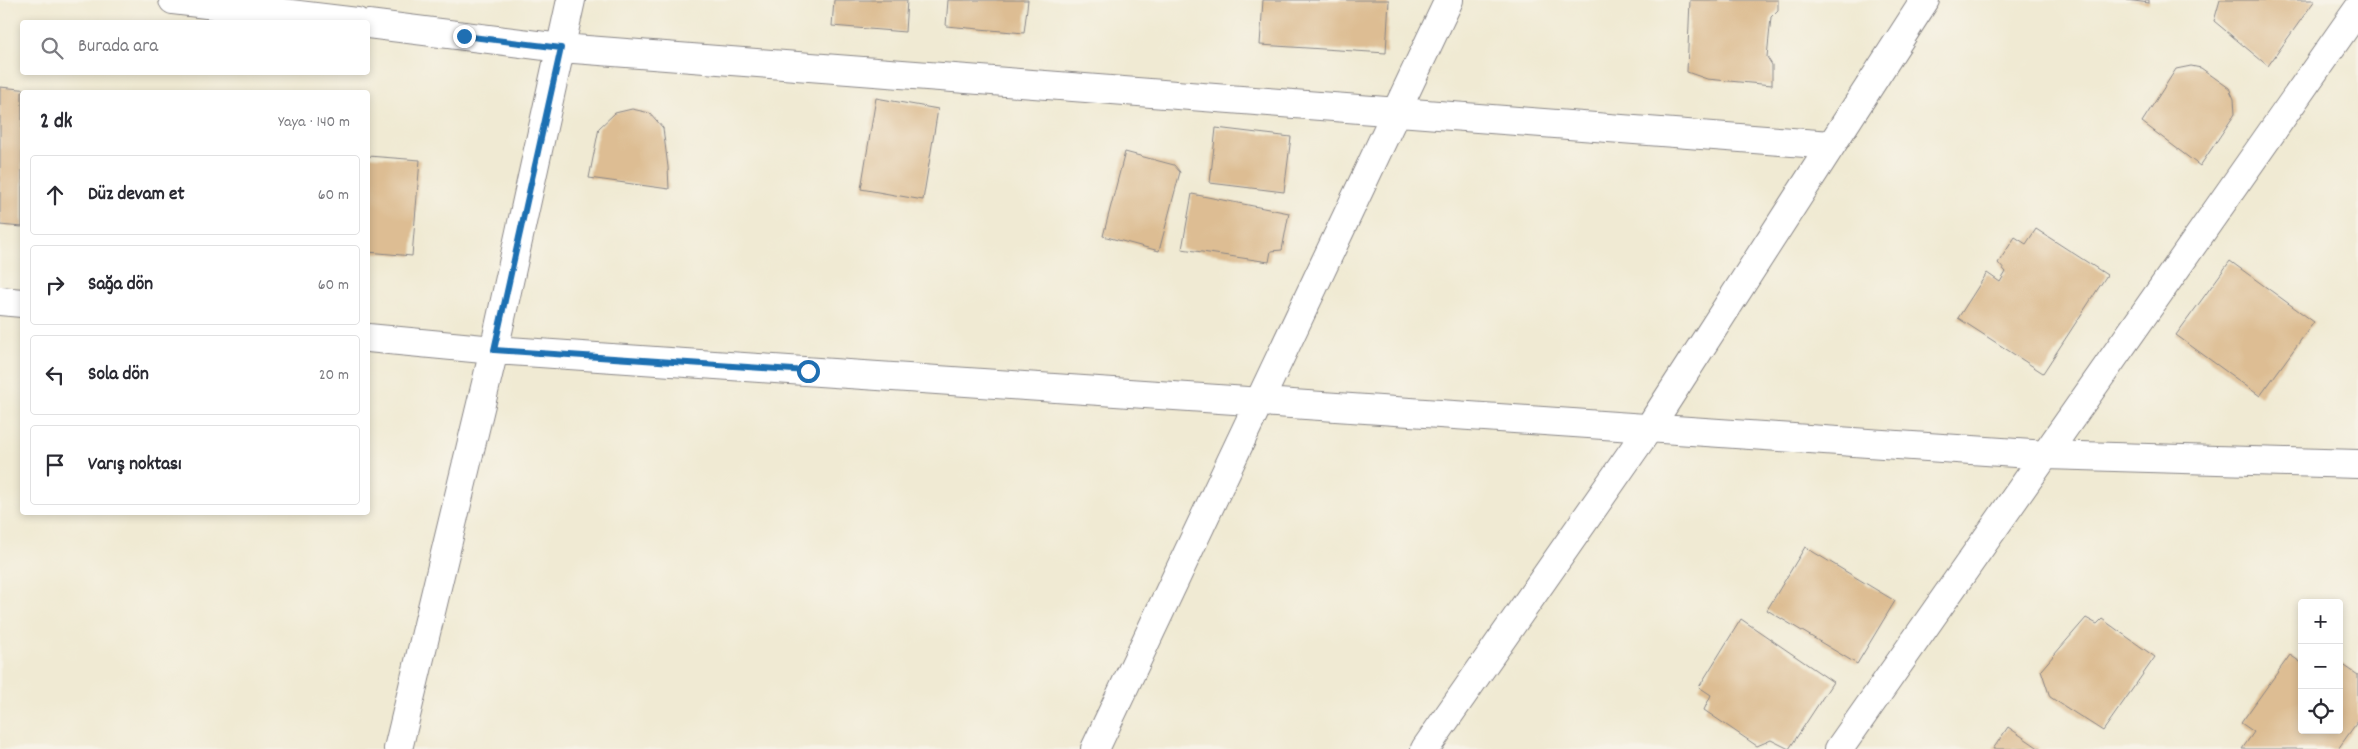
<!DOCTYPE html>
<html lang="tr">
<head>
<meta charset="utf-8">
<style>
  body { margin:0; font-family:Dekko,sans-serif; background:#f7f7f7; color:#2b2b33 }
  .controls { position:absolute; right:15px; bottom:15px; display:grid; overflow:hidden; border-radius:5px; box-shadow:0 2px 8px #0003 }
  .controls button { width:45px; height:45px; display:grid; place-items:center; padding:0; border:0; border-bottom:1px solid #e1e1e2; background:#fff; color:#2b2b33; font:25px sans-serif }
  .stop { position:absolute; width:15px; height:15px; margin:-11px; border:4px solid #1f6fb2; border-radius:50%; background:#fff }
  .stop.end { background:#1f6fb2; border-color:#fff; box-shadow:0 1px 5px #0008 }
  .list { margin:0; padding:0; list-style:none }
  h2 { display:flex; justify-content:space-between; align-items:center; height:65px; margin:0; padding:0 20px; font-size:21px }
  h2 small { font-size:16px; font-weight:400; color:#7c7c81 }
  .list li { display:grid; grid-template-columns:32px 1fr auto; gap:15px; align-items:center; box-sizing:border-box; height:80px; margin:0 10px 10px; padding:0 10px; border:1px solid #e1e1e2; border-radius:5px }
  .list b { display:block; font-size:19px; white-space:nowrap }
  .list em { font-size:16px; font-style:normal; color:#7c7c81 }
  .icon { flex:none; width:28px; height:28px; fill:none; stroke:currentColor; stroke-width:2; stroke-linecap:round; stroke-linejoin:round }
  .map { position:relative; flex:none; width:2358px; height:749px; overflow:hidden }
  .search { position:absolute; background:#fff; box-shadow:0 2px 8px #0003; left:20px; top:20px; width:350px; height:55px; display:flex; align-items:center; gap:12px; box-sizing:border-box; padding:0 18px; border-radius:5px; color:#7c7c81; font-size:19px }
  .panel { position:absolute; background:#fff; box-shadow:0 2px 8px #0003; left:20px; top:90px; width:350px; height:425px; border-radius:5px }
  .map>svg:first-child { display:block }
</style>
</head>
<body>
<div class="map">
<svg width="2358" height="749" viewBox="0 0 2358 749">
  <rect width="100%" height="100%" fill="#f7f3e8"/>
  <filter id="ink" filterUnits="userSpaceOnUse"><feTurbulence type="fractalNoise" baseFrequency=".02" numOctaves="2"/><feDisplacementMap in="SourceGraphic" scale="10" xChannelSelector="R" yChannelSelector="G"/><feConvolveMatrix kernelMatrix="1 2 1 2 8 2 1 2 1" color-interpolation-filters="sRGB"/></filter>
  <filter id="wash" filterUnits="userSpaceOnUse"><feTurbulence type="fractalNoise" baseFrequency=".0096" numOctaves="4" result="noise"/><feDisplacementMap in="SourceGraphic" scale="20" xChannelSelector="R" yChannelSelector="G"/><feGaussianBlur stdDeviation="1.12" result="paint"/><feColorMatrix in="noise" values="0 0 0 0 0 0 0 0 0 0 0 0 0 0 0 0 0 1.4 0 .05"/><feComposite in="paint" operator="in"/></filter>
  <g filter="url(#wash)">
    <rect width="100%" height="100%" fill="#f0ead3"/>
    <g id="blocks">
      <path fill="#ddbd93" d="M834,0H907L905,32L832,26Z
        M948,0H1028L1024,33L946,26Z
        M1263,0H1389L1386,53L1260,45Z
        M1690,0H1778V10L1771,17L1767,57L1772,65V85L1707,79L1687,72Z
        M2126,0H2149V3Z
        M2220,0H2315L2268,66L2214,21Z
        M2191,66L2201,68L2229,88L2234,99L2235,114L2200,166L2142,122L2176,69Z
        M0,87L40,91L22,92V227L0,225Z
        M876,98L938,109L923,200L861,189Z
        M632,109L650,113L663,128L668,167L669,189L589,178L599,128L615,113Z
        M1216,128L1291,137L1284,192L1210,183Z
        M1125,152L1174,165L1180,172L1159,251L1103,236Z
        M368,156L420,160L412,256L368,252Z
        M1192,194L1289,213L1282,250L1271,251L1269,262L1182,249Z
        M2036,229L2107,275L2043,373L1958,318L1987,273L2000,282L2006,272L1998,263L2015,237L2026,244Z
        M2230,261L2314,322L2260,396L2176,335Z
        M1805,547L1895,601L1857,664L1767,610Z
        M2086,618L2097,624L2102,619L2155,657L2103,731L2050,697L2041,670Z
        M1741,619L1833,682L1789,749L1771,740L1757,746L1704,710L1711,695L1699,687Z
        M2290,655L2302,663V730H2339V662L2358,675V721L2338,749H2242L2254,732L2241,723Z
        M2008,727L2040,749H1993Z"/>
    </g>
  </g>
  <g filter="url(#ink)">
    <use href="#blocks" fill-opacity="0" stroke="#898687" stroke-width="1"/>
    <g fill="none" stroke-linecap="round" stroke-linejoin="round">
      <defs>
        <path id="street" d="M173,0L357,22
          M368,24L561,48L1831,145
          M0,301L22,303
          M368,338L494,350L2046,455L2358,464
          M398,749L494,350L571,0
          M1095,749L1449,0
          M1425,749L1649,428L1925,0
          M1839,749L2358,9"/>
      </defs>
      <use href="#street" stroke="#898687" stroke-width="30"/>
      <use href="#street" stroke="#fff" stroke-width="28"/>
    </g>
  </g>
  <g fill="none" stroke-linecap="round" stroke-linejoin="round" filter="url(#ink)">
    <path stroke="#1f6fb2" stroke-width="6" d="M464,36L561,48L494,350L808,371"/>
  </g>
</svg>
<div class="controls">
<button>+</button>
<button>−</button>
<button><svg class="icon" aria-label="locate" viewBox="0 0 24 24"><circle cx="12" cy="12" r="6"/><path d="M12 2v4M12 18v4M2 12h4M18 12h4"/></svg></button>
</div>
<div class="stop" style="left:808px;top:371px"></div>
<div class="stop end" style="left:464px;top:36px"></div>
<div class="search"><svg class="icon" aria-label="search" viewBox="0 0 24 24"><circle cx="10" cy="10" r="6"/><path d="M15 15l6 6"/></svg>Burada ara</div>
<section class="panel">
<h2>2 dk<small>Yaya · 140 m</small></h2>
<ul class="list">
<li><svg class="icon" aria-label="ahead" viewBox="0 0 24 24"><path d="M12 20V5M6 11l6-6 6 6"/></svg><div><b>Düz devam et</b></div><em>60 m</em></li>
<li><svg class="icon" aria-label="right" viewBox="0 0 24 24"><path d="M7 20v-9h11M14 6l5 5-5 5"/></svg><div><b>Sağa dön</b></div><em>60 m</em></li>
<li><svg class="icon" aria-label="left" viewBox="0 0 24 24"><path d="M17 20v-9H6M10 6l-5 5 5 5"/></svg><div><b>Sola dön</b></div><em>20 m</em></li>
<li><svg class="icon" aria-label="arrive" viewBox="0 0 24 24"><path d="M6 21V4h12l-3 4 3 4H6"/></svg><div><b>Varış noktası</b></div></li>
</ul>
</section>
</div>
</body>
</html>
